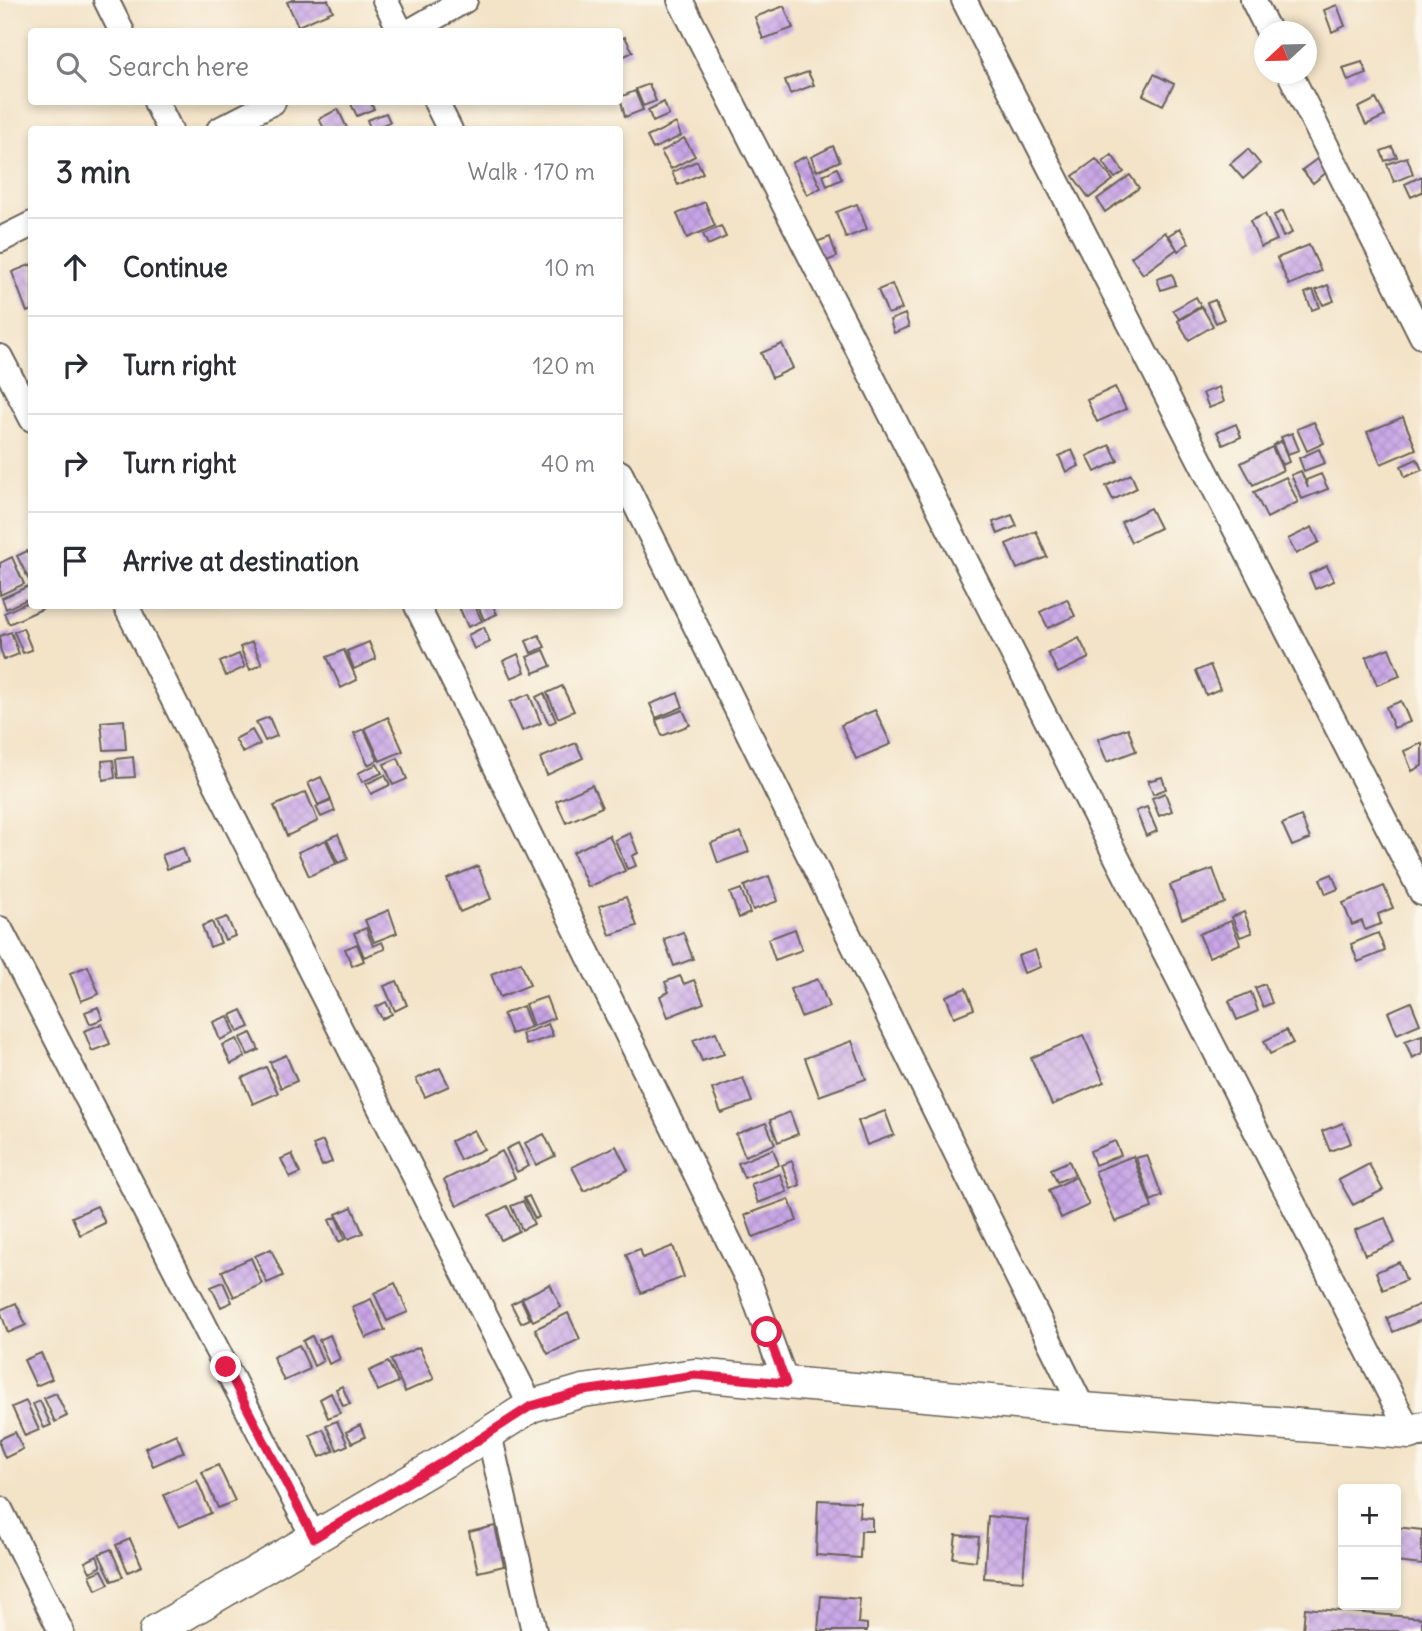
<!DOCTYPE html>
<html lang="en">
<head>
<meta charset="utf-8">
<style>
  body { margin:0; font-family:Delius,sans-serif; background:#f2f2f3; color:#2b2b33 }
  .controls { position:absolute; right:21px; bottom:21px; display:grid; overflow:hidden; border-radius:7px; box-shadow:0 4px 10px #0003 }
  .controls button { width:63px; height:63px; display:grid; place-items:center; padding:0; border:0; border-bottom:2px solid #e1e1e2; background:#fff; color:#2b2b33; font:35px sans-serif }
  .compass { position:absolute; left:1254px; top:21px; width:63px; height:63px; border-radius:50%; background:#fff; box-shadow:0 4px 10px #0003; rotate:248deg }
  .stop { position:absolute; width:21px; height:21px; margin:-16px; border:5px solid #e11d48; border-radius:50%; background:#fff }
  .stop.end { background:#e11d48; border-color:#fff; box-shadow:0 2px 7px #0008 }
  .list { margin:0; padding:0; list-style:none }
  h2 { display:flex; justify-content:space-between; align-items:center; height:91px; margin:0; padding:0 28px; font-size:30px }
  h2 small { font-size:23px; font-weight:400; color:#7c7c81 }
  .list li { display:grid; grid-template-columns:46px 1fr auto; gap:21px; align-items:center; box-sizing:border-box; height:98px; padding:0 28px; border-top:2px solid #e1e1e2 }
  .list b { display:block; font-size:26px; white-space:nowrap }
  .list em { font-size:23px; font-style:normal; color:#7c7c81 }
  .icon { flex:none; width:38px; height:38px; fill:none; stroke:currentColor; stroke-width:2; stroke-linecap:round; stroke-linejoin:round }
  .map { position:relative; flex:none; width:1422px; height:1631px; overflow:hidden }
  .search { position:absolute; background:#fff; box-shadow:0 4px 10px #0003; left:28px; top:28px; width:595px; height:77px; display:flex; align-items:center; gap:18px; box-sizing:border-box; padding:0 24px; border-radius:7px; color:#7c7c81; font-size:26px }
  .panel { position:absolute; background:#fff; box-shadow:0 4px 10px #0003; left:28px; top:126px; width:595px; height:483px; border-radius:7px }
  .map>svg:first-child { display:block }
</style>
</head>
<body>
<div class="map">
<svg width="1422" height="1631" viewBox="0 0 1422 1631">
  <defs>
    <pattern id="building-cross-hatch" width="8" height="8" patternUnits="userSpaceOnUse" patternTransform="scale(1.75)"><rect width="8" height="8" fill="#c8a5e6"/><path d="M0 0l8 8M0 8l8-8" fill="none" stroke="#ab8dc5"/></pattern>
  </defs>
  <rect width="100%" height="100%" fill="#fbf7ec"/>
  <filter id="ink" filterUnits="userSpaceOnUse"><feTurbulence type="fractalNoise" baseFrequency=".0143" numOctaves="2"/><feDisplacementMap in="SourceGraphic" scale="14" xChannelSelector="R" yChannelSelector="G"/><feConvolveMatrix kernelMatrix="1 2 1 2 8 2 1 2 1" color-interpolation-filters="sRGB"/></filter>
  <filter id="wash" filterUnits="userSpaceOnUse"><feTurbulence type="fractalNoise" baseFrequency=".00686" numOctaves="4" result="noise"/><feDisplacementMap in="SourceGraphic" scale="28" xChannelSelector="R" yChannelSelector="G"/><feGaussianBlur stdDeviation="1.57" result="paint"/><feColorMatrix in="noise" values="0 0 0 0 0 0 0 0 0 0 0 0 0 0 0 0 0 1.4 0 .05"/><feComposite in="paint" operator="in"/></filter>
  <g filter="url(#wash)">
    <rect width="100%" height="100%" fill="#f3e3c7"/>
    <g id="blocks">
      <path fill="url(#building-cross-hatch)" d="M293,0H328L333,11L298,26L287,2Z
        M1337,5L1345,26L1332,32L1324,10Z
        M784,6L793,28L763,39L755,17Z
        M625,37L633,52L620,58V39Z
        M1362,62L1367,74L1348,81L1343,68Z
        M808,72L814,85L790,94L785,80Z
        M1154,74L1174,84L1163,105L1143,95Z
        M649,84L656,101L643,106L636,89Z
        M635,91L643,110L625,117L620,97Z
        M1376,99L1385,116L1366,125L1358,108Z
        M350,102H370L374,109L357,116Z
        M664,102L669,115L653,122L648,110Z
        M338,109L348,130H325L319,119Z
        M386,113L390,122L371,130L367,120Z
        M676,123L681,136L653,149L647,137Z
        M684,138L695,156L671,169L661,152Z
        M833,146L840,161L817,171L811,157Z
        M1392,147L1397,157L1385,161L1381,151Z
        M1248,149L1260,164L1243,179L1230,164Z
        M1112,155L1124,172L1115,178L1103,162Z
        M806,156L821,188L807,195L792,163Z
        M1407,157L1413,174L1394,182L1387,164Z
        M1096,159L1113,180L1089,198L1073,176Z
        M1317,159L1327,172L1313,183L1302,170Z
        M697,161L703,173L678,185L672,172Z
        M837,168L842,179L827,186L823,175Z
        M1130,175L1139,188L1105,212L1097,199Z
        M1422,176V192L1411,197L1405,184Z
        M705,202L715,226L687,238L677,214Z
        M857,204L867,229L846,238L836,212Z
        M1283,211L1292,233L1283,237L1274,215Z
        M1265,214L1277,240L1261,247L1250,221Z
        M721,226L726,237L708,245L703,234Z
        M1180,228L1189,243L1178,251L1169,235Z
        M1165,232L1177,249L1143,274L1131,257Z
        M830,237L837,257L824,262L816,242Z
        M1309,245L1321,271L1289,285L1277,258Z
        M32,264V310L27,312L12,272Z
        M1172,274L1176,285L1161,290L1157,279Z
        M892,284L902,309L888,314L878,290Z
        M1328,285L1334,301L1323,305L1316,290Z
        M1313,290L1320,307L1312,310L1305,293Z
        M1196,297L1201,306L1179,319L1173,310Z
        M1215,300L1224,319L1216,323L1207,303Z
        M1202,307L1213,326L1189,340L1178,321Z
        M905,314L909,327L894,333L890,320Z
        M782,344L793,368L772,378L761,353Z
        M1115,387L1126,409L1097,422L1087,400Z
        M1219,387L1224,402L1209,408L1203,393Z
        M1403,417L1416,449L1381,464L1367,432Z
        M1314,422L1324,443L1307,451L1297,429Z
        M1236,424L1241,437L1223,445L1217,432Z
        M1292,433L1299,450L1288,454L1281,437Z
        M1281,441L1289,462L1282,465L1273,445Z
        M1110,445L1118,461L1095,472L1087,456Z
        M1272,447L1283,470L1253,485L1241,463Z
        M1319,449L1325,463L1304,471L1299,458Z
        M1072,450L1079,466L1066,472L1059,456Z
        M1417,459L1422,470L1405,477L1401,466Z
        M1301,471L1308,488L1306,480L1321,474L1328,489L1302,499L1291,475Z
        M1131,474L1137,488L1113,500L1106,486Z
        M1286,477L1298,502L1267,518L1254,492Z
        M1150,508L1160,528L1131,542L1121,522Z
        M1012,515L1017,526L998,534L993,522Z
        M1312,527L1319,542L1296,554L1288,539Z
        M1036,531L1047,557L1017,569L1006,544Z
        M27,551L32,559V578L29,580L17,556Z
        M12,557L24,584L0,595V563Z
        M1327,566L1334,581L1315,589L1309,574Z
        M29,586L32,597L6,609L2,598Z
        M1067,599L1075,616L1048,628L1040,612Z
        M32,600V606H40L42,609L9,624L4,613Z
        M462,606H475L482,621L468,627L459,607Z
        M478,606H493L497,614L484,620Z
        M484,627L490,642L474,649L468,635Z
        M23,628L32,650L23,653L14,632Z
        M11,632L19,654L4,660L0,648V636Z
        M539,635L545,647L531,653L526,641Z
        M1079,638L1089,658L1058,673L1048,653Z
        M252,642L262,664L250,670L240,647Z
        M369,642L376,659L354,669L347,651Z
        M1389,648L1400,676L1377,685L1366,657Z
        M344,650L357,680L341,688L327,657Z
        M544,650L551,666L534,673L527,657Z
        M239,654L245,667L226,676L220,662Z
        M518,654L525,672L511,678L503,661Z
        M1210,665L1220,689L1206,695L1196,671Z
        M562,686L574,711L558,718L547,693Z
        M544,693L556,721L549,724L536,697Z
        M678,693L683,707L656,718L650,704Z
        M529,694L541,723L522,731L510,702Z
        M1401,701L1410,722L1394,728L1386,707Z
        M683,710L690,725L662,736L656,720Z
        M875,710L891,744L856,759L841,725Z
        M269,717L277,736L265,741L256,722Z
        M388,717L403,751L380,761L365,728Z
        M124,720L126,749L104,750L101,722Z
        M1128,728L1136,751L1107,762L1098,739Z
        M364,729L378,760L368,765L354,733Z
        M252,730L260,744L243,753L235,739Z
        M576,743L583,758L547,775L540,758Z
        M1422,743V766L1412,771L1404,751Z
        M133,757L135,777L118,778L116,759Z
        M398,758L407,779L393,785L384,764Z
        M113,760L115,778L103,780L102,761Z
        M377,764L382,773L362,782L358,773Z
        M385,775L390,785L371,794L366,784Z
        M321,777L331,799L318,805L308,783Z
        M1162,777L1166,789L1153,794L1148,781Z
        M592,785L602,807L566,823L556,801Z
        M306,792L318,821L287,836L274,806Z
        M1165,793L1172,811L1159,816L1152,798Z
        M331,801L335,811L321,817L316,807Z
        M1147,807L1157,831L1146,836L1136,811Z
        M1301,816L1310,839L1292,846L1282,824Z
        M741,832L749,852L718,863L711,843Z
        M630,833L638,853L632,856L636,866L627,869L615,840Z
        M338,834L348,859L338,863L327,839Z
        M609,835L625,871L588,887L573,852Z
        M326,840L336,864L309,876L298,852Z
        M183,848L188,862L167,869L162,855Z
        M478,866L491,899L460,912L447,879Z
        M1213,869L1225,903L1182,919L1170,885Z
        M1332,874L1338,889L1326,894L1320,879Z
        M769,876L778,901L753,910L744,886Z
        M1384,886L1393,908L1378,914L1381,924L1365,930L1362,921L1352,925L1343,903Z
        M741,889L750,913L739,918L730,893Z
        M626,897L637,926L610,935L599,906Z
        M389,910L397,933L374,942L365,920Z
        M1244,912L1252,933L1240,937L1232,917Z
        M227,917L235,936L225,940L216,921Z
        M1231,921L1240,944L1209,957L1199,934Z
        M212,922L221,943L210,947L202,926Z
        M366,928L373,946L382,942L385,949L364,957L354,933Z
        M795,929L802,950L775,960L768,939Z
        M683,932L693,959L674,966L664,939Z
        M1378,933L1385,951L1358,962L1351,944Z
        M357,944L364,961L352,966L345,949Z
        M1035,950L1041,967L1024,973L1018,956Z
        M521,962L530,985L500,997L491,974Z
        M88,966L99,994L81,1001L70,973Z
        M680,976L684,984L694,980L704,1003L668,1017L660,996L669,992L665,982Z
        M818,979L829,1007L801,1017L790,989Z
        M397,981L407,1005L395,1011L384,986Z
        M1265,984L1272,1003L1263,1007L1255,988Z
        M966,988L974,1009L954,1017L946,996Z
        M1251,992L1258,1011L1237,1020L1229,1001Z
        M546,997L554,1018L533,1026L525,1004Z
        M386,1002L392,1014L382,1019L376,1007Z
        M1411,1002L1420,1024L1397,1034L1388,1012Z
        M523,1006L531,1027L511,1034L503,1014Z
        M98,1007L103,1019L90,1024L85,1012Z
        M242,1010L250,1027L238,1032L231,1015Z
        M228,1016L235,1033L220,1040L213,1022Z
        M102,1024L110,1044L92,1051L84,1031Z
        M548,1024L553,1036L526,1045L522,1034Z
        M1286,1030L1293,1043L1270,1054L1264,1041Z
        M716,1032L724,1054L702,1061L693,1040Z
        M251,1033L259,1050L248,1055L240,1038Z
        M1083,1035L1104,1082L1052,1105L1031,1058Z
        M1422,1035V1053L1412,1058L1405,1041Z
        M237,1039L245,1057L231,1064L222,1045Z
        M852,1041L866,1079L819,1096L805,1058Z
        M286,1055L297,1081L281,1088L270,1062Z
        M266,1067L278,1093L253,1104L242,1078Z
        M440,1068L449,1086L425,1097L416,1079Z
        M743,1078L752,1102L721,1113L712,1089Z
        M885,1111L894,1135L867,1145L858,1121Z
        M790,1112L798,1134L778,1142L770,1120Z
        M766,1123L775,1144L745,1156L736,1134Z
        M1343,1123L1351,1143L1330,1151L1322,1131Z
        M474,1130L484,1149L460,1160L451,1141Z
        M544,1134L555,1156L536,1165L525,1143Z
        M323,1141L332,1162L322,1166L313,1145Z
        M1115,1141L1121,1155L1095,1165L1090,1151Z
        M518,1143L529,1166L517,1172L506,1149Z
        M616,1146L628,1170L584,1191L572,1167Z
        M773,1149L779,1165L744,1178L738,1163Z
        M502,1151L515,1178L457,1206L444,1180Z
        M292,1154L300,1173L290,1178L281,1159Z
        M1147,1155L1162,1196L1151,1201L1136,1158Z
        M1133,1156L1152,1208L1115,1222L1095,1171Z
        M792,1161L800,1185L791,1189L782,1165Z
        M1069,1161L1075,1175L1057,1182L1051,1169Z
        M1369,1164L1383,1190L1353,1205L1339,1180Z
        M780,1174L787,1192L758,1203L751,1184Z
        M1076,1177L1089,1205L1061,1218L1049,1190Z
        M529,1196L539,1217L535,1219L524,1198Z
        M789,1199L797,1221L753,1237L745,1215Z
        M523,1201L534,1224L522,1230L511,1206Z
        M97,1206L105,1223L80,1235L72,1217Z
        M507,1206L519,1231L501,1240L489,1215Z
        M352,1207L363,1233L348,1239L336,1214Z
        M336,1217L345,1239L339,1242L329,1220Z
        M1385,1218L1395,1243L1365,1255L1355,1230Z
        M673,1246L684,1277L641,1293L626,1254L640,1249L643,1258Z
        M271,1249L283,1276L267,1283L255,1256Z
        M251,1258L262,1284L234,1297L222,1271Z
        M1399,1262L1406,1280L1383,1290L1376,1272Z
        M223,1282L232,1302L221,1307L211,1287Z
        M395,1283L408,1312L387,1321L374,1293Z
        M550,1284L561,1307L533,1321L522,1298Z
        M371,1299L385,1330L366,1338L352,1307Z
        M521,1299L530,1319L521,1323L511,1304Z
        M16,1303L26,1325L8,1333L0,1310Z
        M1421,1304L1422,1320L1393,1332L1387,1318Z
        M568,1313L580,1339L548,1354L535,1329Z
        M330,1335L340,1359L329,1364L319,1340Z
        M312,1336L323,1361L314,1366L303,1341Z
        M299,1345L310,1369L284,1381L273,1357Z
        M419,1347L434,1379L405,1392L391,1360Z
        M41,1353L52,1379L36,1386L24,1360Z
        M388,1362L398,1382L378,1391L369,1371Z
        M342,1386L350,1404L343,1406L336,1389Z
        M56,1393L67,1416L55,1422L44,1398Z
        M331,1393L340,1413L328,1418L320,1399Z
        M26,1401L39,1430L25,1436L12,1407Z
        M40,1401L51,1425L44,1428L33,1404Z
        M337,1421L348,1445L337,1450L326,1425Z
        M360,1425L365,1437L352,1443L346,1432Z
        M323,1429L334,1451L320,1457L310,1435Z
        M15,1432L23,1449L5,1458L0,1446V1439Z
        M176,1434L184,1452L153,1466L145,1448Z
        M218,1465L235,1501L218,1508L202,1472Z
        M197,1480L211,1513L179,1527L164,1495Z
        M818,1500L860,1502L859,1517L872,1518V1531H861L860,1558L816,1555Z
        M988,1516L1028,1520L1023,1581L984,1578Z
        M495,1526L504,1566L478,1572L469,1532Z
        M1396,1527L1422,1530V1565L1396,1562Z
        M956,1535L979,1537L976,1561L953,1558Z
        M130,1539L142,1566L128,1572L116,1545Z
        M111,1549L123,1577L112,1581L99,1554Z
        M97,1556L101,1567L90,1572L85,1562Z
        M102,1570L109,1584L96,1590L90,1575Z
        M821,1596L860,1599L858,1623L867,1624V1631H818Z
        M1305,1608L1422,1618V1631H1303Z"/>
    </g>
  </g>
  <g filter="url(#ink)">
    <use href="#blocks" fill-opacity="0" stroke="#676258" stroke-width="2"/>
    <g fill="none" stroke-linecap="round" stroke-linejoin="round">
      <defs>
        <path id="minor" d="M106,0L122,32
          M385,0L401,32
          M680,0L1410,1433L1422,1434
          M964,0L1422,893
          M1253,0L1269,32
          M409,32L465,0
          M1290,74L1422,336
          M156,102L170,130
          M436,102L450,130
          M219,130L273,102
          M0,240L32,224
          M0,357L32,419
          M620,473L1083,1409
          M126,606L531,1406
          M417,606L749,1282L786,1383
          M0,929L314,1538
          M489,1434L534,1631
          M0,1509L61,1631"/>
        <path id="tertiary" d="M156,1631L458,1453L531,1406L583,1391L695,1375L1083,1409L1410,1433L1422,1428"/>
      </defs>
      <use href="#minor" stroke="#676258" stroke-width="28"/>
      <use href="#tertiary" stroke="#676258" stroke-width="35"/>
      <use href="#minor" stroke="#fff" stroke-width="24"/>
      <use href="#tertiary" stroke="#fff" stroke-width="32"/>
    </g>
  </g>
  <g fill="none" stroke-linecap="round" stroke-linejoin="round" filter="url(#ink)">
    <path stroke="#e11d48" stroke-width="9" d="M226,1367L314,1538L458,1453L531,1406L583,1391L695,1375L786,1383L767,1332"/>
  </g>
</svg>
<div class="controls">
<button>+</button>
<button>−</button>
</div>
<svg class="compass" viewBox="-18 -18 36 36"><path d="M0-13l5 13h-10z" fill="#e53935"/><path d="M0 13l5-13h-10z" fill="#7c7c81"/></svg>
<div class="stop" style="left:767px;top:1332px"></div>
<div class="stop end" style="left:226px;top:1367px"></div>
<div class="search"><svg class="icon" aria-label="search" viewBox="0 0 24 24"><circle cx="10" cy="10" r="6"/><path d="M15 15l6 6"/></svg>Search here</div>
<section class="panel">
<h2>3 min<small>Walk · 170 m</small></h2>
<ul class="list">
<li><svg class="icon" aria-label="ahead" viewBox="0 0 24 24"><path d="M12 20V5M6 11l6-6 6 6"/></svg><div><b>Continue</b></div><em>10 m</em></li>
<li><svg class="icon" aria-label="right" viewBox="0 0 24 24"><path d="M7 20v-9h11M14 6l5 5-5 5"/></svg><div><b>Turn right</b></div><em>120 m</em></li>
<li><svg class="icon" aria-label="right" viewBox="0 0 24 24"><path d="M7 20v-9h11M14 6l5 5-5 5"/></svg><div><b>Turn right</b></div><em>40 m</em></li>
<li><svg class="icon" aria-label="arrive" viewBox="0 0 24 24"><path d="M6 21V4h12l-3 4 3 4H6"/></svg><div><b>Arrive at destination</b></div></li>
</ul>
</section>
</div>
</body>
</html>
